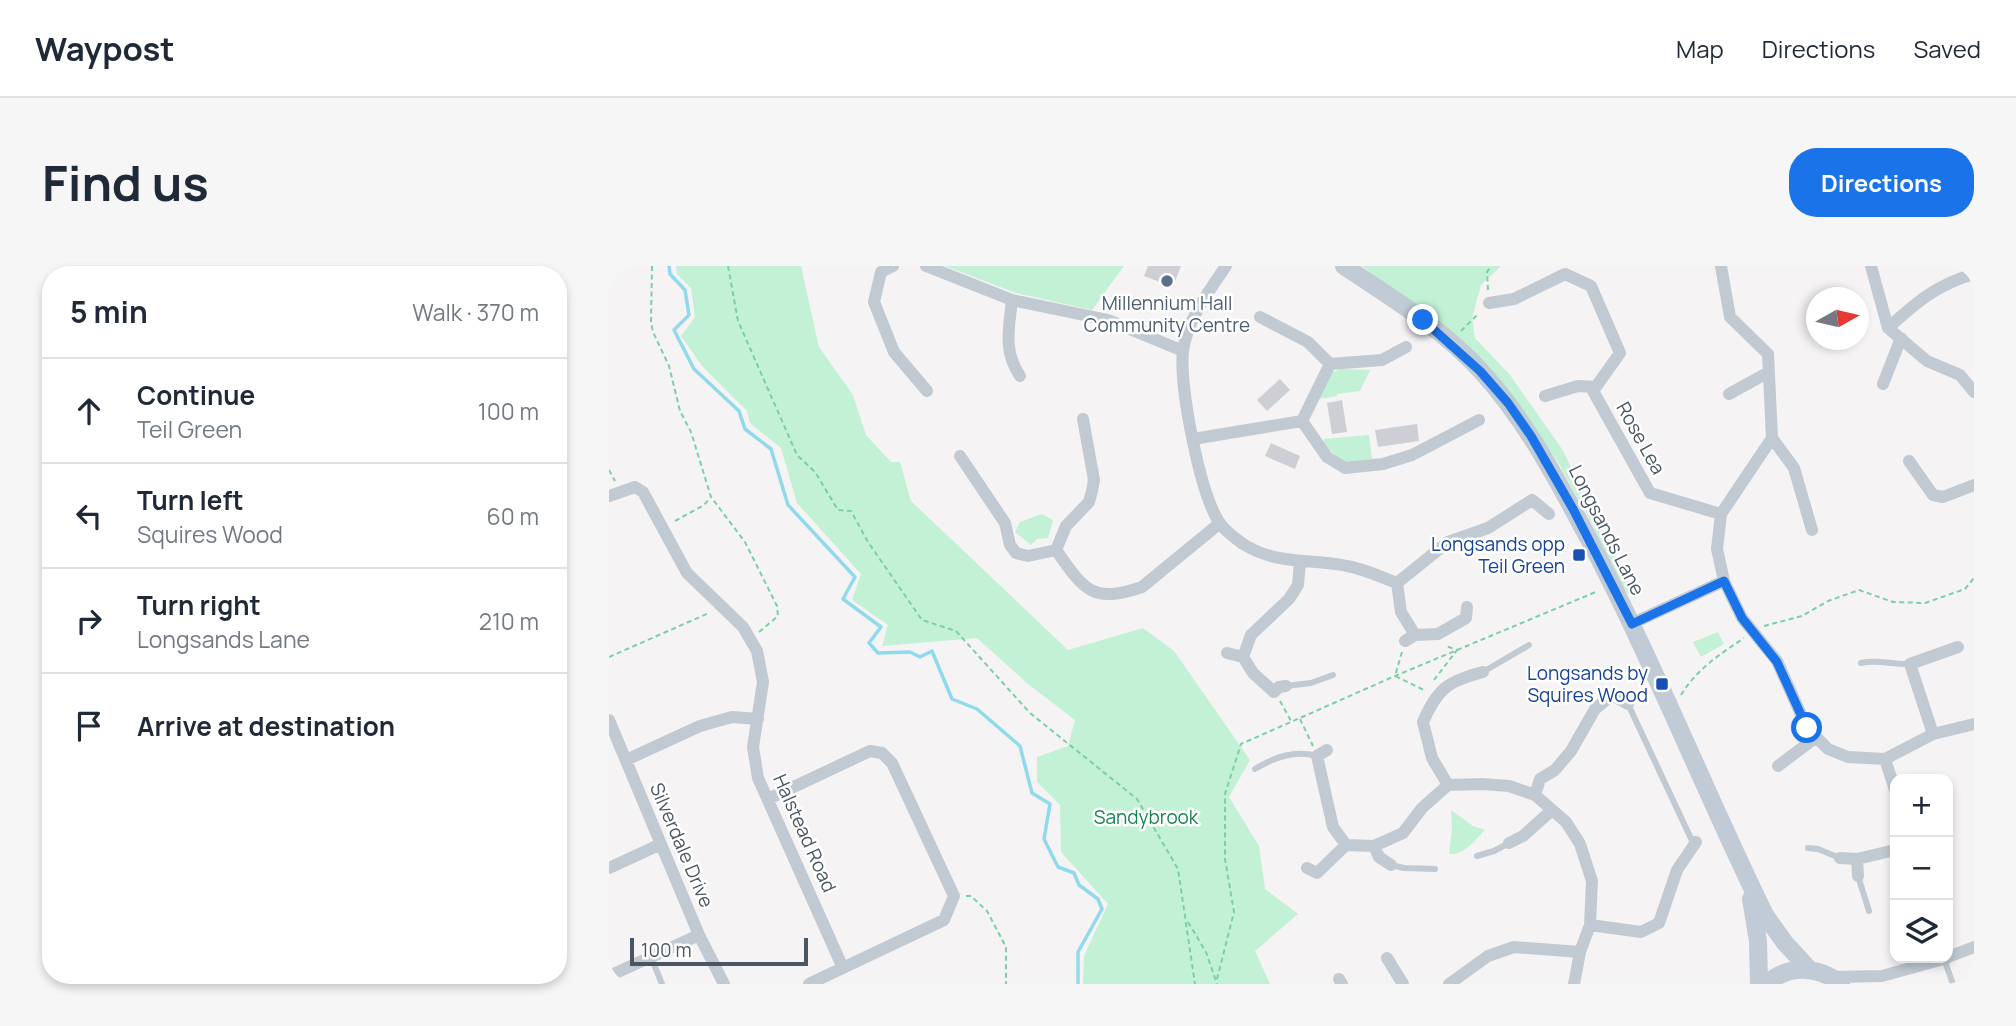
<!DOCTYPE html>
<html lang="en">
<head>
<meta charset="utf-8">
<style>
  body { margin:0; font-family:Manrope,sans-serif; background:#f6f6f7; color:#1f2937 }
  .controls { position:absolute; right:21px; bottom:21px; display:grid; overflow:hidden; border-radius:14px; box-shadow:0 4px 10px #0003 }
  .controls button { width:63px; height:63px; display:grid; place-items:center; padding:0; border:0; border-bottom:2px solid #e0e1e3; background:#fff; color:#1f2937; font:35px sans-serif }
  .compass { position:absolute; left:1197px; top:21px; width:63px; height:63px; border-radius:50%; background:#fff; box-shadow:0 4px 10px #0003; rotate:82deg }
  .scale { position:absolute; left:21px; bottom:18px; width:178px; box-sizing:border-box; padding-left:7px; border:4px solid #4a5661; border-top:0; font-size:19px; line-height:24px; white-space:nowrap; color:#4a5661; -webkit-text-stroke:5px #fff; paint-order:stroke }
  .stop { position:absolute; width:21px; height:21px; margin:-16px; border:5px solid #1a73e8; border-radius:50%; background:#fff }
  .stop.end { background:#1a73e8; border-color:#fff; box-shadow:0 2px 7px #0008 }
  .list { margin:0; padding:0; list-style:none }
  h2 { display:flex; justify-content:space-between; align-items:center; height:91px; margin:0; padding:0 28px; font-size:30px }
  h2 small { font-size:23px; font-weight:400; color:#747a83 }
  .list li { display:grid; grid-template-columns:46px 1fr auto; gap:21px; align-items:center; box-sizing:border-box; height:105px; padding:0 28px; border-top:2px solid #e0e1e3 }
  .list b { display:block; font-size:26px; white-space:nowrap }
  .list p { margin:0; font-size:23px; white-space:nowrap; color:#747a83 }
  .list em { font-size:23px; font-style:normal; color:#747a83 }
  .icon { flex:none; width:38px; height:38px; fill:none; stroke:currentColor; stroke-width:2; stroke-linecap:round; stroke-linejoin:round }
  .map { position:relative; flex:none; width:1365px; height:718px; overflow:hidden; border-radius:28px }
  header { display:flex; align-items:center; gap:42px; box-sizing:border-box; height:98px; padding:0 35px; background:#fff; border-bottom:2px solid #e0e1e3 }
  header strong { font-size:33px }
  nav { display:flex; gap:38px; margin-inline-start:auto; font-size:24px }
  .intro { display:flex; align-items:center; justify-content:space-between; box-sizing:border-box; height:168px; padding:0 42px }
  h1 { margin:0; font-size:49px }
  .button { padding:18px 32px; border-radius:28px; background:#1a73e8; color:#fff; font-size:24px; font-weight:700 }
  main { display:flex; gap:42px; padding:0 42px }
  aside { flex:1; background:#fff; border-radius:28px; box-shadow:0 4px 10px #0003 }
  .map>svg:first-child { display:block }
</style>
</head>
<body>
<header>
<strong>Waypost</strong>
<nav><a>Map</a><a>Directions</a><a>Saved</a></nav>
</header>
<div class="intro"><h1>Find us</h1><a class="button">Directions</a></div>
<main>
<aside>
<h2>5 min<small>Walk · 370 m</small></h2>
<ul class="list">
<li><svg class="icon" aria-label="ahead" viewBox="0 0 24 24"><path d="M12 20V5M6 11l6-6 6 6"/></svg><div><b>Continue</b><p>Teil Green</p></div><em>100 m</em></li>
<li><svg class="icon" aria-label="left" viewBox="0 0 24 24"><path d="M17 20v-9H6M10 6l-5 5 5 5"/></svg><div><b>Turn left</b><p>Squires Wood</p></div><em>60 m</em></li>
<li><svg class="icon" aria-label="right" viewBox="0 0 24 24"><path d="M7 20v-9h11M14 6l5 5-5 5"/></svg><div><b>Turn right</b><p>Longsands Lane</p></div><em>210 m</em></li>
<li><svg class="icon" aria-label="arrive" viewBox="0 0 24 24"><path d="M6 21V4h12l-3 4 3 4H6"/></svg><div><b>Arrive at destination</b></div></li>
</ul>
</aside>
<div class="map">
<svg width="1365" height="718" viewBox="0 0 1365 718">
  <rect width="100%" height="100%" fill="#f5f3f3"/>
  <path fill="#c3f1d5" d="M67,0H192L210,81L244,129L257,169L282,196H291L302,235L459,384L534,362L565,385L641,494L620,531L650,580L656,623L689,648L646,685L661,718H474L475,690L499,638L452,586L451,539L428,516V491L459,480L466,454L419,418L368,372L273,380L279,359L243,334L252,308L188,237L172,182L141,157L138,145L93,100L72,70L86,51L82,22L68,8Z
    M336,0H515L483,44L407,27Z
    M753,0H892L872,19L863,52L866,72L901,109L953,183L1028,333L1014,325L983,258L949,196L897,121L879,99L848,70Z
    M732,103L761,104L751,125L728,128V130L711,133L708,131L722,107Z
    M760,169L763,193L745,196H733L715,178V173Z
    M433,248L444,254L439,272L428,273L422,279L406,266L411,256Z
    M1109,366L1115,378L1092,391L1084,376Z
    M842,544L864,560L876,564C865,575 856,589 840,588L843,562Z"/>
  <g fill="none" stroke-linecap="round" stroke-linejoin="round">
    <path stroke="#90daee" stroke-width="3.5" d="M60,0L61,8L76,24L80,49L65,64L85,103L130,145L136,163L162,183L179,239L246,311L234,333L272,361L260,377L269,387L301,386L311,391L323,385L343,433L368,443L411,480L423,527L441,538L435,573L449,601L465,607L470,619L489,633L493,643L469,686V718"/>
  </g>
  <path fill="#cdcfd5" d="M539,0H572L564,21L535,10Z
    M671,113L681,124L658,145L648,134Z
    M733,134L738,166L723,168L718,137Z
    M808,158L810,175L769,181L766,164Z
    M662,177L691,190L686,203L656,190Z"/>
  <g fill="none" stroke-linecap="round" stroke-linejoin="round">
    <path stroke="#7ad0a6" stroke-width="2" stroke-dasharray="5 3.5" stroke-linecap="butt" d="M43,0L42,56L44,66L60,100L71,145L82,166L102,231L136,276L168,340L169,350L150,366
      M119,0L129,55L188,189L206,206L229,244L242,245L259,276L313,354L347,365L421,447L528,533L569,603L586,718
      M879,24L878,6L882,0
      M852,65L870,47
      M0,204L6,215
      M66,255L95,239L101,232
      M1155,360L1193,350L1219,335L1250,324L1284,336L1316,337L1356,323L1365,312
      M793,386L786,410L815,424
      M0,391L100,347
      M825,414L848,384L837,380
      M1072,429C1087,404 1111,388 1135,372
      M671,435L682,455
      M691,453L704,480
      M357,630H362L378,645L397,681V718
      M579,656L597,686L608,718
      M608,713L625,646L616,593V528L632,478L786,410L989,325"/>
    <path stroke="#c1cad2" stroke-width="6" d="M1252,397C1268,393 1283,399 1301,398
      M874,406L920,379
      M677,420L702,417L724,409
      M1019,438L1085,579
      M646,503C666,491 685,484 708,490
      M1199,582L1209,583L1231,592
      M868,590L885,585L900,577
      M782,599L795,602L826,603
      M1249,610L1260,645
      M42,691L53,718
      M1335,693L1344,718"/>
    <path stroke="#c1cad2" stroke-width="12" d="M284,0L272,6L265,36L285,86L318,125
      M317,0L403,34L499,54L574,85
      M617,0C600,25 578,54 574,85C570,120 591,227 610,256C615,264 627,273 634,278C670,300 701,292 738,300C755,303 772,311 788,317L839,276L879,262L923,234L940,248
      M1262,0L1279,62L1318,95L1351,109L1365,126
      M403,34C400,62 394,85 411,110
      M880,37L905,33L956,8L982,20L1011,87L984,125L1041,227L1112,248
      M651,51L699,76L721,98L773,94L797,81
      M1279,62C1307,37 1328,18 1365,8
      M1274,118L1292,72
      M1120,128L1160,106
      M936,130L969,120L986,121
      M474,153L485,214L483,225L480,236L457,260L447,284C475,324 483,338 533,321L611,257
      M693,155L718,191L736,202L774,198L803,189L870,154
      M1163,172L1185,202L1203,264
      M584,173L693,155L721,98
      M351,190L396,257L401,279L407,287L419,290L447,284
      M1300,195L1324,229L1334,231L1365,219
      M0,230L26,221L34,226L78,307L134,361L148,385L154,416L144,481L149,512L234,702
      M1115,315L1133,352L1168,395L1198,462L1219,483L1239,491L1276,493L1324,468L1365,458
      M788,317L792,346L806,369
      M1022,358L1115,315L1108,283L1112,248L1163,172L1159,88L1121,51L1112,0
      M796,375L806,369L829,368L857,352L858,341
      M618,387L634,391L644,407L665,426L670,421L677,420
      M634,391L642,369L680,333L689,319L691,296
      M0,454L90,669L115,718
      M1324,468L1301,398L1349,381
      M718,484L708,490L724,561L737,579L765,580L794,567L813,542L839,519L873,518L900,520L926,529L957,556L971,578L983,615L981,659L971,686L965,718
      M1276,493L1286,524
      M17,494L91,460L123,451L149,453
      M1169,500L1206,472
      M839,519L823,492L814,456C828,423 839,415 874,406
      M926,529L931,513L946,504L962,485L986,443L1003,429L1019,438
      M159,533L261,485L273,487L283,497L345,630L335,654L200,718
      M900,577L914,570L943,544
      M765,580L770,591L782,599
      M1231,592L1248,593L1286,584
      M1248,593L1249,610
      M0,602L52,578
      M698,602L708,607L737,579
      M981,659L1032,666L1050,657L1068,604L1087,576
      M1339,691L1365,681
      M778,692L794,718
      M0,710L90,669
      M1223,711L1273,710L1338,692
      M730,713L733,718
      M840,718L879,690L905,681L971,686"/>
    <path stroke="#c1cbd6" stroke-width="18" d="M735,0C783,32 834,63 873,106C919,157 949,216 981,275C1045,397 1096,526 1156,649L1176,677L1200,703
      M1142,633L1149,675L1150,718
      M1157,718C1180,698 1209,700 1232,718"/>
  </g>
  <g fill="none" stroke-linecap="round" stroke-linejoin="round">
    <path stroke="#1a73e8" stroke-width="9" d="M814,54L871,105L899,137L922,170L964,243L1023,358L1115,315L1133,352L1168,396L1198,462"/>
  </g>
  <circle fill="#5c6f8a" stroke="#fff" stroke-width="2.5" cx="558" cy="15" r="7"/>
  <g fill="#1a4fb4" stroke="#fff" stroke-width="2.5">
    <rect x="963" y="282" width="14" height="14" rx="3.5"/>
    <rect x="1046" y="411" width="14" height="14" rx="3.5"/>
  </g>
  <g text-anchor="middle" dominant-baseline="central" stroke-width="5" stroke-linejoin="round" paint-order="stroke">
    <g font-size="19" fill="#4e5e75" stroke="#fff">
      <text x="558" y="37">Millennium Hall<tspan x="558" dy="22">Community Centre</tspan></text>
    </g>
    <g font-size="19" fill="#4a5661" stroke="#fff">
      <text transform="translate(1032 172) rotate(61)">Rose Lea</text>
      <text transform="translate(998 264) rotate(63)">Longsands Lane</text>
      <text transform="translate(196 567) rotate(66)">Halstead Road</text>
      <text transform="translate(73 579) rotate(67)">Silverdale Drive</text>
    </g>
    <g font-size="19" fill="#164399" stroke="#fff" text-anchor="end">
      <text x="956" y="278">Longsands opp<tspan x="956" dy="22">Teil Green</tspan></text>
      <text x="1039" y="407">Longsands by<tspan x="1039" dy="22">Squires Wood</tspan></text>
    </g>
    <g font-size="19" fill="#17864f" stroke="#fff">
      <text x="537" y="551">Sandybrook</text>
    </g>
  </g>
</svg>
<div class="controls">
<button>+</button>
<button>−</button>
<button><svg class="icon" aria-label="layers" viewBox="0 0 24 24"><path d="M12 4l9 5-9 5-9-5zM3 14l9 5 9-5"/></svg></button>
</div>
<svg class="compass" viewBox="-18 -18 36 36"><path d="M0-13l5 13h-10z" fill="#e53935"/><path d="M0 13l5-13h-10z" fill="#747a83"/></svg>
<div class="scale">100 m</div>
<div class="stop" style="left:1198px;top:462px"></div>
<div class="stop end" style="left:814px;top:54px"></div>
</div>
</main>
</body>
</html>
